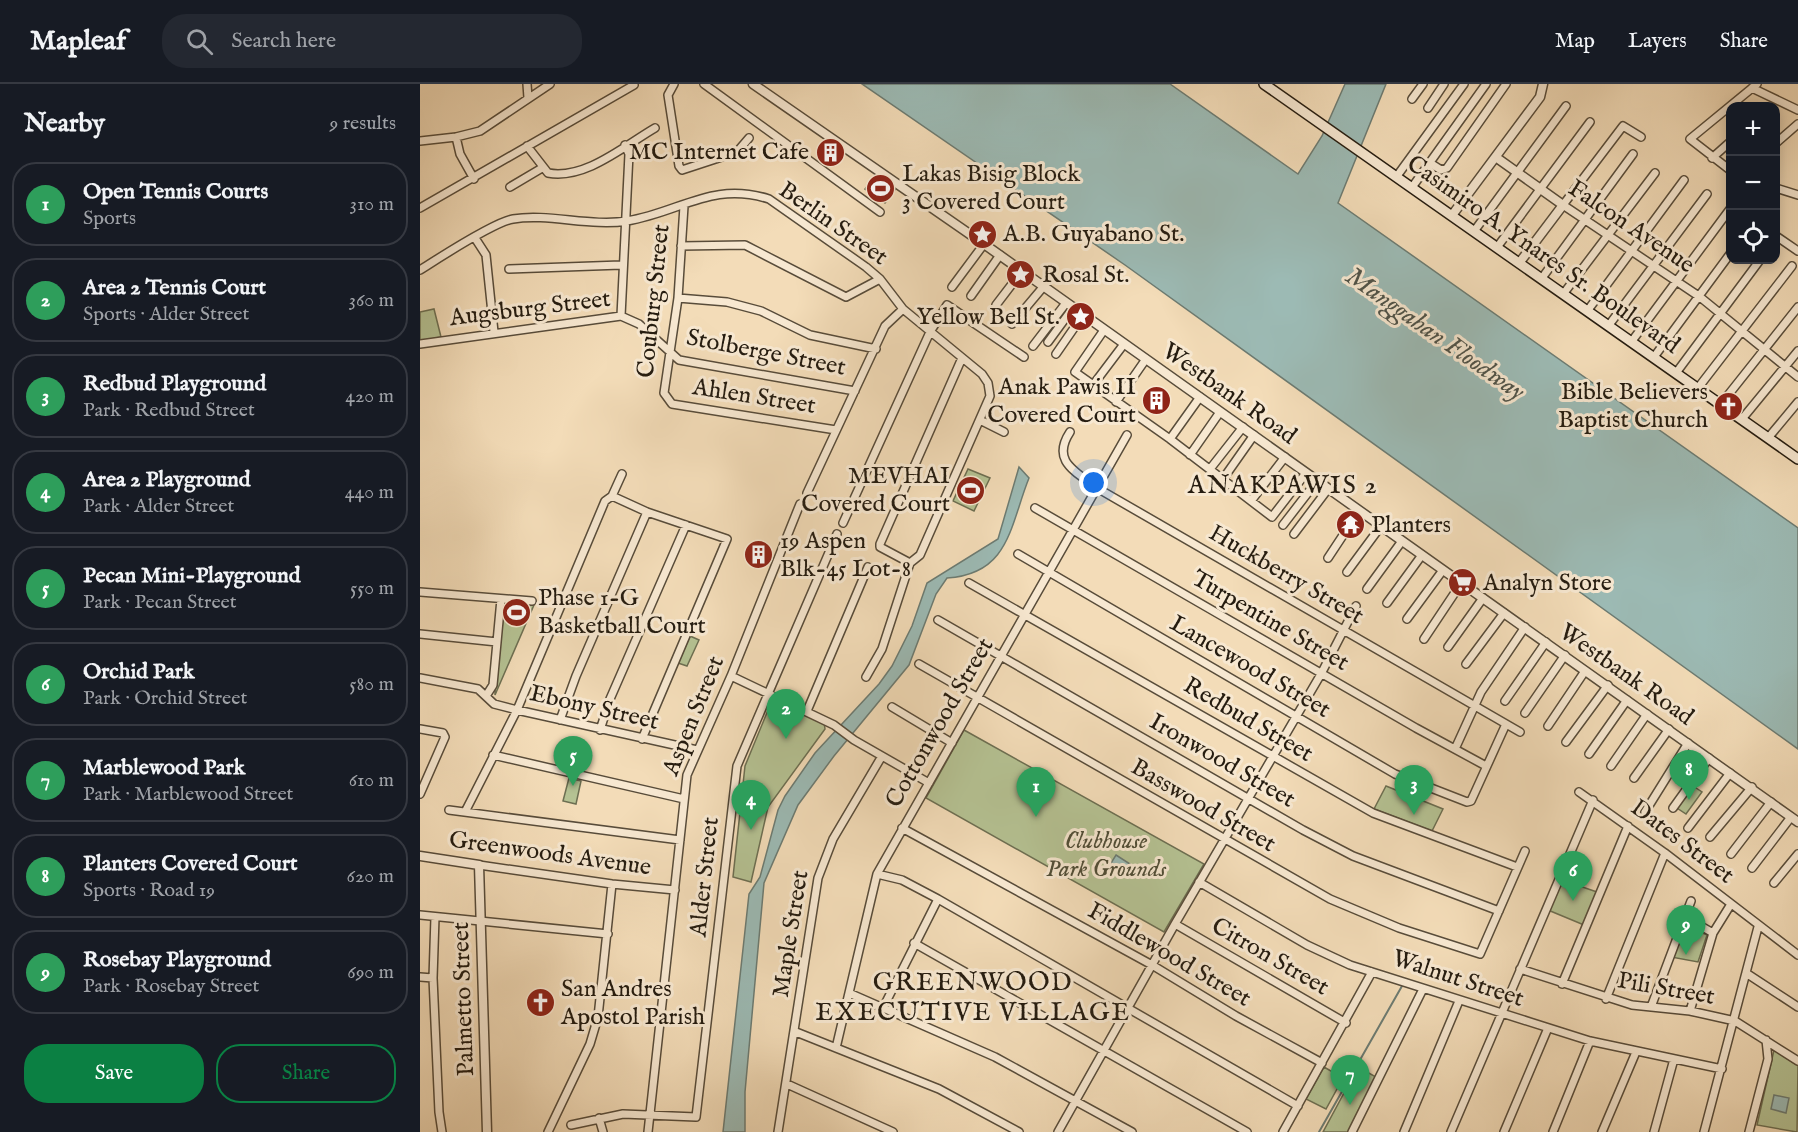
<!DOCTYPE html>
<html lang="en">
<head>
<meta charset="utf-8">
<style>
  body { margin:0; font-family:"IM FELL English",serif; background:#242831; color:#f1f3f6 }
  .controls { position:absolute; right:18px; top:18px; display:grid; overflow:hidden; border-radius:12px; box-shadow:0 3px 15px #0003 }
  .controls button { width:54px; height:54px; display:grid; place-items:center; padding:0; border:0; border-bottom:2px solid #363941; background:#171b24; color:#f1f3f6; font:30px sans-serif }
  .you { position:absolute; left:674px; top:399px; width:21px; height:21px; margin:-15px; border:4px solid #fff; border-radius:50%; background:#1a73e8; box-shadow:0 0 0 9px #1a73e833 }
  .badge { display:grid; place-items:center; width:39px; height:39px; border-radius:50%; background:#0b8043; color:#fff; font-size:20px; font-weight:700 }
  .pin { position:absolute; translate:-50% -50px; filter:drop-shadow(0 2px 3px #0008) }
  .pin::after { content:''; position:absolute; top:32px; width:21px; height:18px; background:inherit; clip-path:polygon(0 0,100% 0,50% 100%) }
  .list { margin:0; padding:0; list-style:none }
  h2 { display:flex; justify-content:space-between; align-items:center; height:78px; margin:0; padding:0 24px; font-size:26px }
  h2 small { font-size:20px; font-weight:400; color:#9ea1a6 }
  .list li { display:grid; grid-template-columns:39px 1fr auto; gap:18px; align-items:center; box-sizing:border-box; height:84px; margin:0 12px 12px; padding:0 12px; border:2px solid #363941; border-radius:24px }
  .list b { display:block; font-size:22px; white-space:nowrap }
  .list p { margin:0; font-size:20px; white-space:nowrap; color:#9ea1a6 }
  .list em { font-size:20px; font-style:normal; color:#9ea1a6 }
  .actions { display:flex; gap:12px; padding:18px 24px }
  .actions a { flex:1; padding:14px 0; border:2px solid #0b8043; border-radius:24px; text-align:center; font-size:21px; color:#0b8043 }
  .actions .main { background:#0b8043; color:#fff }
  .icon { flex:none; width:33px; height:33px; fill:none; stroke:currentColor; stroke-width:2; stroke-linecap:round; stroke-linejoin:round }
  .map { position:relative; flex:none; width:1378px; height:1048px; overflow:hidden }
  header { display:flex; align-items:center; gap:36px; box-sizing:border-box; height:84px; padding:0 30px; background:#171b24; border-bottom:2px solid #363941 }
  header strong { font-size:28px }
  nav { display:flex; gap:33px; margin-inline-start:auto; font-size:21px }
  .search { width:420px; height:54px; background:#242831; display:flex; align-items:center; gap:15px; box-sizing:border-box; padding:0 21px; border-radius:24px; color:#9ea1a6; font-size:22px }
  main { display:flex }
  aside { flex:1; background:#171b24 }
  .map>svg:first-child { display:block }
</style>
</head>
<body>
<header>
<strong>Mapleaf</strong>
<div class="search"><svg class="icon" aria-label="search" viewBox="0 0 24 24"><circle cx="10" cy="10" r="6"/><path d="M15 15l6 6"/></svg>Search here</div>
<nav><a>Map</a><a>Layers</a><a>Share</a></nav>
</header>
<main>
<aside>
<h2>Nearby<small>9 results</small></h2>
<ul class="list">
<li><span class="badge" style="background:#2e9e5b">1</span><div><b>Open Tennis Courts</b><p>Sports</p></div><em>310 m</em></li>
<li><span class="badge" style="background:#2e9e5b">2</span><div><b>Area 2 Tennis Court</b><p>Sports · Alder Street</p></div><em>360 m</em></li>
<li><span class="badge" style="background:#2e9e5b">3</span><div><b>Redbud Playground</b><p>Park · Redbud Street</p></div><em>420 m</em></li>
<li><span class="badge" style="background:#2e9e5b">4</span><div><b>Area 2 Playground</b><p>Park · Alder Street</p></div><em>440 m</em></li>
<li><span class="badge" style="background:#2e9e5b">5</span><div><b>Pecan Mini-Playground</b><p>Park · Pecan Street</p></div><em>550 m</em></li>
<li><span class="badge" style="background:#2e9e5b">6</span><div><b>Orchid Park</b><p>Park · Orchid Street</p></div><em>580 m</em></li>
<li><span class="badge" style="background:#2e9e5b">7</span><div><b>Marblewood Park</b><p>Park · Marblewood Street</p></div><em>610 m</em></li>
<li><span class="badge" style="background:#2e9e5b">8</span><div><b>Planters Covered Court</b><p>Sports · Road 19</p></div><em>620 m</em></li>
<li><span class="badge" style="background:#2e9e5b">9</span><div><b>Rosebay Playground</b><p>Park · Rosebay Street</p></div><em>690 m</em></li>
</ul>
<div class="actions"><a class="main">Save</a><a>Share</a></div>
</aside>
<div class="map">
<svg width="1378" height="1048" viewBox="0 0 1378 1048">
  <rect width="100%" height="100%" fill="#f3dcb8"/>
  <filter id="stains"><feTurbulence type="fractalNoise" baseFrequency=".00333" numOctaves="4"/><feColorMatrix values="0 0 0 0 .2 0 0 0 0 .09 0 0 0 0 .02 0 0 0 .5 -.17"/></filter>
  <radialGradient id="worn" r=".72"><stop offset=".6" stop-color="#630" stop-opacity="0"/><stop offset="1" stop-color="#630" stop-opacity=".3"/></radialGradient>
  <path fill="#b5c293" stroke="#6d6f52" stroke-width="1.5" d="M457,89L477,103L465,119L445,105Z
    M14,225L21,253L0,257V228Z
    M548,385L570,394L554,427L533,417Z
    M85,520L114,521L75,611V601Z
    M270,552L279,556L267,582L258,579Z
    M353,614L404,638L405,645L348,723L331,798L313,793L325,682Z
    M544,646L784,780L744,848L506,714Z
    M149,694L161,697L156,720L143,717Z
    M966,702L1023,725L1012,747L954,725Z
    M1273,702L1282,708L1266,730L1257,724Z
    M1142,796L1177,808L1164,841L1128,826Z
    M1263,840L1287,851L1278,878L1251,873Z
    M1354,966L1378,982L1377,1048L1337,1041Z
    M904,983L923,994L906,1025L886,1015Z
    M938,983L956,993L930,1048H903Z"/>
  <path fill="#9cbab4" stroke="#6c7b72" stroke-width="1.5" d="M442,0H750L878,90L902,52L925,0H966L918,119L1378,444V665L705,181Z
    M599,383L609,394C590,441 590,490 527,494L516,510L489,581L414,672L378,721L344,799L325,1008V1048H303L329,810L340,793L358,726L365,712L395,669L459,600L472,582L492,542L507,499L578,455Z
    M696,771L710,780L705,788L691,779Z
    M1354,1011L1369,1014L1366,1029L1351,1025Z"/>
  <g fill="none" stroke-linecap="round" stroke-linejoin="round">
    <path stroke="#6c7b72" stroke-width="2" d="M899,1048L982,902"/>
    <defs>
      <path id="minor" d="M107,0L108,14
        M254,0L248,11L259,82L262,86L317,68L329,54
        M284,0L460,128
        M1332,4L1378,26
        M992,15L1003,0
        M1008,24L1024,0
        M36,53L40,70L54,95
        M1221,53L1203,42L1143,121L1280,213L1378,293
        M0,57L36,53L60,47L130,0
        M1356,59L1378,40
        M107,62L128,89C165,96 204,62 235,44
        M1292,74L1310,58
        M1010,79L1021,86L1027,84L1086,0
        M1310,86L1270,55L1337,0
        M977,92L1044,0
        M993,102L1066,0
        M90,103L122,84
        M1356,104L1378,111
        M264,122L258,214L244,309L252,320L416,346
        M0,124L214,1
        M1055,146L1146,22
        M1356,152L1378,167
        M55,154L66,171L74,248
        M261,162L325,161L426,213L460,195
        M1078,162L1170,38
        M89,185L201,181
        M0,186C19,174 74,138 93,135C128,129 171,143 207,137C261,128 292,97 349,115L446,183L460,195L483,225L562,290L568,299L570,312L500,471L490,479
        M1122,194L1213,70
        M532,203L564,160
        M1144,209L1235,89
        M551,212L580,171
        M258,214L307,218L341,227L390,251L456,265
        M576,221L602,187
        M1168,226L1264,96
        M201,232L209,70L205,61
        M592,240L624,202
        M1189,241L1287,110
        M684,246L655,288L750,355L852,433L886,389
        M1212,257L1310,125
        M628,258L653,224
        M0,260L201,232L219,240L259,276L435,307
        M613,262L646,219
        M636,270L663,231
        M1234,273L1310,170
        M1256,289L1340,176
        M673,301L704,260
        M1278,304L1372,182
        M696,318L726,275
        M1301,320L1378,223
        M1322,335L1378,267
        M560,336L584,348
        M650,348C631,377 655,387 677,404L1100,648
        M1348,354L1378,318
        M750,355L780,313
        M770,371L800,328
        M790,385L823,343
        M803,395L834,351
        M387,409L465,242L483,225
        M192,412L227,428L307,455L222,655
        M831,417L865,373
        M615,424L996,644L1066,682
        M423,439L510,248L527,221L604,273
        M863,441L897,397
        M874,450L908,405
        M598,470L975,690L1047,718L1051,717L1086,640
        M908,474L939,427
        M490,479L460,463V460L542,274
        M927,488L961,442
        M549,499L953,729L1097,783
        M947,505L982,457
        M0,508L112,517
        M967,519L1002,471
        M987,535L1023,486
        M518,536L883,746L933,772L1079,827
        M0,550L77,558
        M1004,555L1042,498
        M1028,563L1063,514
        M499,580L910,815L979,844L1060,870L1105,767
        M1046,580L1084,529
        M311,592L414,641L434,656L509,699
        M446,593L462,565L490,479
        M0,594L58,605L74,620L97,626L277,666
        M66,612L73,601L81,515
        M1085,617L1126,558
        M472,623L532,659
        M387,627L448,483
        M1105,629L1145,571
        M140,636L156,592L227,428
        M1128,642L1165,587
        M0,645L23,649L25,653L0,710
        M180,646L190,615L266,441
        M1146,658L1188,601
        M1035,665L1061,608L1105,543
        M1169,670L1207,616
        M73,671L264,715
        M1191,682L1227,630
        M1214,694L1249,645
        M1159,708L1245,769L1378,871
        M1253,724L1289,674
        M29,726L260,756
        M45,728L97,626L185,417L192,412L202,390
        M1225,728L1268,659
        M482,744L732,881L816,932L902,979
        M1268,744L1310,689
        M1290,753L1332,703
        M1311,770L1351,718
        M59,781L192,800L255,806
        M1332,784L1371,733
        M457,790L482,796L518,815L878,1022
        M779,798L887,861L930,881L1170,957L1302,985
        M1354,799L1378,770
        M0,831L188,850
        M15,833L13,894L19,1028L22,1048
        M1265,833L1293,849
        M755,840L926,939
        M494,859L827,1048
        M1100,885L1212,921L1270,927L1315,937L1378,977
        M1326,889L1378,923
        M0,893L13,894
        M1142,900L1208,742
        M429,909L575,973L712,1048
        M1186,915L1245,769
        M1231,923L1271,817
        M463,924L518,815
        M1270,927L1293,849L1311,820
        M376,948L519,1005L599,1048
        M416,964L457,790L707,351
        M367,1000L473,1048
        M179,1034L183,1048
        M151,1041L203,1030L276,1033L317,682L417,450
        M128,1048L170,960L178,933L192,800
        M228,1048L267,691L311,592L380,420
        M358,1048L398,794L413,755L462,672
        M638,1048L755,840L901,590L936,522
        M863,1048L952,888
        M932,1048L1003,905
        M984,1048L1039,917
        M1031,1048L1173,716
        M1084,1048L1128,944
        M1133,1048L1170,957
        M1182,1048L1216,968
        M1234,1048L1254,975
        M1284,1048L1338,843
        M1329,1048L1348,975L1346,956"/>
      <path id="tertiary" d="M333,0L564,160L1378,738
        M1077,74L1143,121L1100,178
        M1033,130L1120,13L1123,0
        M0,772L59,781L67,1048"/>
      <path id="secondary" d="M844,0L1378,375"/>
    </defs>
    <use href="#minor" stroke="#584c3a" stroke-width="10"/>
    <use href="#tertiary" stroke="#584c3a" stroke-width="11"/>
    <use href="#secondary" stroke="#251c10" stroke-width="12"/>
    <use href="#minor" stroke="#f7e8d1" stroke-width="7"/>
    <use href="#tertiary" stroke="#f7e8d1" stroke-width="8"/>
    <use href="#secondary" stroke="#f7e8d1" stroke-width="9"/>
  </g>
  <defs>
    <symbol id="building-disc" viewBox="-11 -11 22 22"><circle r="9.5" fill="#8f2418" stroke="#f7e8d1"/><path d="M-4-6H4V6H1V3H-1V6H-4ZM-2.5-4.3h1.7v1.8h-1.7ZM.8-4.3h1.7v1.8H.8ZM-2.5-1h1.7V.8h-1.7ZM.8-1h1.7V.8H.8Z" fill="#fff"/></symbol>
    <symbol id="stadium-disc" viewBox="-11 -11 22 22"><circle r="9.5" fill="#8f2418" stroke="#f7e8d1"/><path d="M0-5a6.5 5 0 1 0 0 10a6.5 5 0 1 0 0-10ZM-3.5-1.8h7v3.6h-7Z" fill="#fff"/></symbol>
    <symbol id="sight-disc" viewBox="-11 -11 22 22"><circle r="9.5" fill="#8f2418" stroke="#f7e8d1"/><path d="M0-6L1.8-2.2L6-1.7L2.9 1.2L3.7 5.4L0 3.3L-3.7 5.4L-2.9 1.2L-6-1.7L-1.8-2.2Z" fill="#fff"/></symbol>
    <symbol id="church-disc" viewBox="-11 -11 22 22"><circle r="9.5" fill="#8f2418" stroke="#f7e8d1"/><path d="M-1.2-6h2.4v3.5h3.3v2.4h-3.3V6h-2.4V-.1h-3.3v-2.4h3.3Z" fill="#fff"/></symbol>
    <symbol id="temple-disc" viewBox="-11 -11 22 22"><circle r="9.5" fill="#8f2418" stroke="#f7e8d1"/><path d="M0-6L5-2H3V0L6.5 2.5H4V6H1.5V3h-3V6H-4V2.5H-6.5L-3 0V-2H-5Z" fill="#fff"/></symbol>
    <symbol id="supermarket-disc" viewBox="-11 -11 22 22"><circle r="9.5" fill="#8f2418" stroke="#f7e8d1"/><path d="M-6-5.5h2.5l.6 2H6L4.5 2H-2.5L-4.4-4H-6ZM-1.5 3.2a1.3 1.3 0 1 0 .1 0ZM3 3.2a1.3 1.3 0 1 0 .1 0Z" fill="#fff"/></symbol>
  </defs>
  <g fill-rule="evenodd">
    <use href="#building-disc" x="394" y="52" width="33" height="33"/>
    <use href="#stadium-disc" x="444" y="88" width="33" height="33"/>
    <use href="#sight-disc" x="546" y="134" width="33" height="33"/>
    <use href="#sight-disc" x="584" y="174" width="33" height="33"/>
    <use href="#sight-disc" x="644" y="216" width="33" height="33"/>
    <use href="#building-disc" x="720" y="300" width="33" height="33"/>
    <use href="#church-disc" x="1292" y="306" width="33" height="33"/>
    <use href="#stadium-disc" x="534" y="390" width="33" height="33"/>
    <use href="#temple-disc" x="914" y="424" width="33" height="33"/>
    <use href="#building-disc" x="322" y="454" width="33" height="33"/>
    <use href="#supermarket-disc" x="1026" y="482" width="33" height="33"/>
    <use href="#stadium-disc" x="80" y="512" width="33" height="33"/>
    <use href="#church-disc" x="104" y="902" width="33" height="33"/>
  </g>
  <g text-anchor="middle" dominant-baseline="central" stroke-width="6" stroke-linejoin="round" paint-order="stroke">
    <g font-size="24" fill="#251c10" stroke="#f7e8d1" text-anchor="start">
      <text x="389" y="68" text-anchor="end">MC Internet Cafe</text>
      <text x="482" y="90">Lakas Bisig Block<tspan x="482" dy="28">3 Covered Court</tspan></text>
      <text x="583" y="150">A.B. Guyabano St.</text>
      <text x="622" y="191">Rosal St.</text>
      <text x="640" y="233" text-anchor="end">Yellow Bell St.</text>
      <text x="716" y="303" text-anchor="end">Anak Pawis II<tspan x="716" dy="28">Covered Court</tspan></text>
      <text x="1288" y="308" text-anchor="end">Bible Believers<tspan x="1288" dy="28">Baptist Church</tspan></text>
      <text x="530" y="392" text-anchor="end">MEVHAI<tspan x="530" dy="28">Covered Court</tspan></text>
      <text x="951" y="441">Planters</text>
      <text x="360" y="457">19 Aspen<tspan x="360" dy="28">Blk-45 Lot-8</tspan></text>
      <text x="1063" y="499">Analyn Store</text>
      <text x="118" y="514">Phase 1-G<tspan x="118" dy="28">Basketball Court</tspan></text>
      <text x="141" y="905">San Andres<tspan x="141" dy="28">Apostol Parish</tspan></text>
    </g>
    <g font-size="24" fill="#251c10" stroke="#f7e8d1">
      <text transform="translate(413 140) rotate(35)">Berlin Street</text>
      <text transform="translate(1211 143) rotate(34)">Falcon Avenue</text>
      <text transform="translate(1123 171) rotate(35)">Casimiro A. Ynares Sr. Boulevard</text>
      <text transform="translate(234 217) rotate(-84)">Couburg Street</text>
      <text transform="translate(110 225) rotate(-7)">Augsburg Street</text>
      <text transform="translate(346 269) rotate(11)">Stolberge Street</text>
      <text transform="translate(809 310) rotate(35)">Westbank Road</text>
      <text transform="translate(334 313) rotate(9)">Ahlen Street</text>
      <text transform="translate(866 491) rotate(30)">Huckberry Street</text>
      <text transform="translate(850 537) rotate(30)">Turpentine Street</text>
      <text transform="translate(830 583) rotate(30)">Lancewood Street</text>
      <text transform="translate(1206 591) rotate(35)">Westbank Road</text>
      <text transform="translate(174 624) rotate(13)">Ebony Street</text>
      <text transform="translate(274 632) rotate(-68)">Aspen Street</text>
      <text transform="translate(828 636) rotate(30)">Redbud Street</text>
      <text transform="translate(520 639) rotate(-60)">Cottonwood Street</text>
      <text transform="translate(802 677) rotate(30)">Ironwood Street</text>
      <text transform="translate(783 722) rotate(30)">Basswood Street</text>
      <text transform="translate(1262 758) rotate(37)">Dates Street</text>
      <text transform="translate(130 770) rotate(8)">Greenwoods Avenue</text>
      <text transform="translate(285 793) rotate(-84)">Alder Street</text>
      <text transform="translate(371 850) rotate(-81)">Maple Street</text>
      <text transform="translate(749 871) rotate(30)">Fiddlewood Street</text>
      <text transform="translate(850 873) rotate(30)">Citron Street</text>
      <text transform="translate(1038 895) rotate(18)">Walnut Street</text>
      <text transform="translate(1246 905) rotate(10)">Pili Street</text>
      <text transform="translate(44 915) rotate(-92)">Palmetto Street</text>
    </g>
    <g font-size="24" font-style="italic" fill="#504e37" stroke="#f7e8d1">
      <text x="686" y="757">Clubhouse<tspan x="686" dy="28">Park Grounds</tspan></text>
    </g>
    <g font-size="26" font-style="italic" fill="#4f5349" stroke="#f7e8d1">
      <text transform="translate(1015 250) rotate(35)">Manggahan Floodway</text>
    </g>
    <g font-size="26" letter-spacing="1.5" fill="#251c10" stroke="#f7e8d1">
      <text x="863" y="401">ANAKPAWIS 2</text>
      <text x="553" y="898">GREENWOOD<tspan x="553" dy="30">EXECUTIVE VILLAGE</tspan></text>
    </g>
  </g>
  <rect width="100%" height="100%" filter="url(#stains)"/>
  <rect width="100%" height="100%" fill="url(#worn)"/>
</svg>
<div class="controls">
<button>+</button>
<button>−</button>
<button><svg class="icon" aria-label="locate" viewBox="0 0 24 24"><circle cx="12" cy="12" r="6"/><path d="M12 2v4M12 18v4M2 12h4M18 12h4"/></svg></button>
</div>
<div class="you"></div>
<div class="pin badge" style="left:616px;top:733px;background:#2e9e5b">1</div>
<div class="pin badge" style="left:366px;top:655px;background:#2e9e5b">2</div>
<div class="pin badge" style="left:994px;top:731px;background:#2e9e5b">3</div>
<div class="pin badge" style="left:331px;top:746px;background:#2e9e5b">4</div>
<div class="pin badge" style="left:153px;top:702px;background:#2e9e5b">5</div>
<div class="pin badge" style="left:1153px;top:817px;background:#2e9e5b">6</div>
<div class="pin badge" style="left:930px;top:1021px;background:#2e9e5b">7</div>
<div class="pin badge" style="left:1269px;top:716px;background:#2e9e5b">8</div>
<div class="pin badge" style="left:1266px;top:871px;background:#2e9e5b">9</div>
</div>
</main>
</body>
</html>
